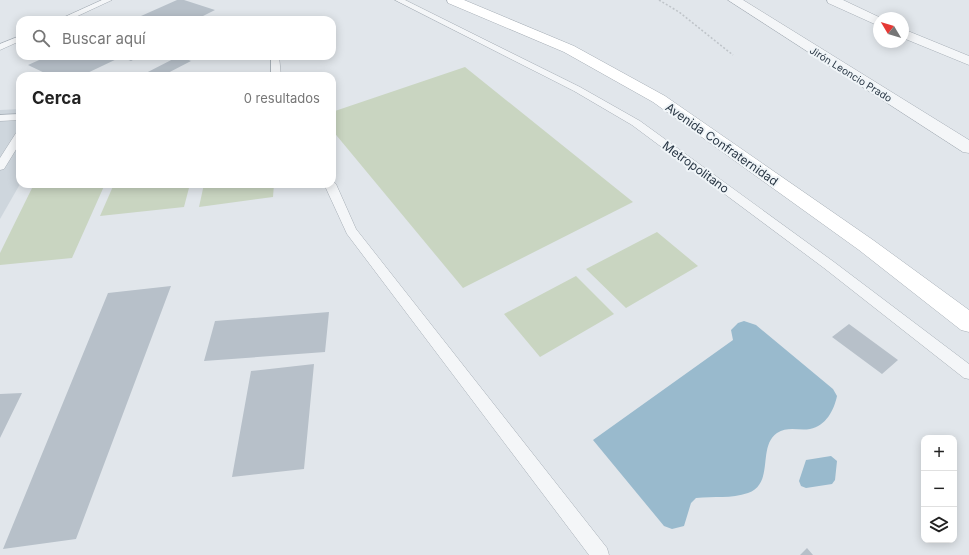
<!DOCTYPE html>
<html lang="es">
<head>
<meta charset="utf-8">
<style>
  body { margin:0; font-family:Inter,sans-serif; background:#f6f6f6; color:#222 }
  .controls { position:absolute; right:12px; bottom:12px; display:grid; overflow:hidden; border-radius:8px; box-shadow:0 2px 10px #0003 }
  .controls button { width:36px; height:36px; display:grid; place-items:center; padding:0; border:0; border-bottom:1px solid #e0e0e0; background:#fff; color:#222; font:20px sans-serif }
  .compass { position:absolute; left:873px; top:12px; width:36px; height:36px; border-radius:50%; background:#fff; box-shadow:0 2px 10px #0003; rotate:308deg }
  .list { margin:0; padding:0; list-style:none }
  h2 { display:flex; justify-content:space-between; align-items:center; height:52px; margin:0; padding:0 16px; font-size:17px }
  h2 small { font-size:13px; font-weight:400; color:#767676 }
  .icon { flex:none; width:22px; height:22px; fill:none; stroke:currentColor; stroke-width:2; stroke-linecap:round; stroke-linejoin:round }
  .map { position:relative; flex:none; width:969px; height:555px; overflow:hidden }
  .search { position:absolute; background:#fff; box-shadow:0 2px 10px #0003; left:16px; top:16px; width:320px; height:44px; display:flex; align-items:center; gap:10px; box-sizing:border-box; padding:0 14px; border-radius:12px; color:#767676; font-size:15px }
  .panel { position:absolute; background:#fff; box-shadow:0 2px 10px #0003; left:16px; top:72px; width:320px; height:116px; border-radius:12px }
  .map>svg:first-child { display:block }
</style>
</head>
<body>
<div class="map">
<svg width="969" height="555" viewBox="0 0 969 555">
  <rect width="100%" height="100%" fill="#e1e6eb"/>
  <path fill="#ced6dd" d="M20,109V184L0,219V110Z"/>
  <path fill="#c9d5c1" d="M465,67L633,202L463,288L332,130V112Z
    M34,184H105L72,258L0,265V253Z
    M114,184H190L184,207L100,216Z
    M204,184H274L273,197L199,207Z
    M657,232L698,266L626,308L586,269Z
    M576,276L614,314L540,357L504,314Z"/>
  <path fill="#99bacd" d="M744,321L756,325L833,389L837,396C834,410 826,426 810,429C799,431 788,426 777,433C757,447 775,483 748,493C731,499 714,496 696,498L691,503L684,526L672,529L664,526L593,440L733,340L731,330L738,323Z
    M831,456L837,461L835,480L832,484L806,488L801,486L799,481L806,460Z"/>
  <path fill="#b7c0c9" d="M177,0H184L215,10L195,20H132Z
    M48,56H140L131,61L121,57L81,76H51L28,65Z
    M179,56L191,61L162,76H149L144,74Z
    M171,286L76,539L3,549L108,293Z
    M329,312L325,352L204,361L215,321Z
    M849,324L898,360L882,374L832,337Z
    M314,364L304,469L232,477L251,371Z
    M22,393L0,438V394Z
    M807,548L813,555H800Z"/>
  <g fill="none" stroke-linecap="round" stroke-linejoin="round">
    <defs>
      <path id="lane" d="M102,0H112L69,20H58Z
        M395,0H405L580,87L640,121L834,262L969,364V379L964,378L824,268L632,125L574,91Z
        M20,36V41L0,50V44Z
        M271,56H279L281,76H271Z
        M20,114V120L0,121V115Z
        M20,132V143L4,169L0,170V158L16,133Z
        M332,181L336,184L356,229L607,548L609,555H589L347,234L324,184H332Z"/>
      <path id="street" d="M728,0H743L969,140V153L963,152Z
        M827,0H843L881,18H879V26L828,3Z
        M903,29L969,56V65L903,38Z"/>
      <path id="secondary" d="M447,0H464L574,46L665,96L873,240L969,310V332L961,330L859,250L653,102L564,52L448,3Z"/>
    </defs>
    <use href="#lane" stroke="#a6aeb6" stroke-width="1"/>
    <use href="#street" stroke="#a6aeb6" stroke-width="1"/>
    <use href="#secondary" stroke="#a6aeb6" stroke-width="1"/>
    <path stroke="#bfc4c9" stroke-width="1.5" stroke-dasharray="2 2" stroke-linecap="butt" d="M659,0L679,12L733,55"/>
    <use href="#lane" fill="#f4f6f8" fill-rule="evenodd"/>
    <use href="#street" fill="#f4f6f8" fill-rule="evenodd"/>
    <use href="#secondary" fill="#fff" fill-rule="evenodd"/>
  </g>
  <g text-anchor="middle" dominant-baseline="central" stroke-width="4" stroke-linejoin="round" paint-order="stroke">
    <g font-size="10" fill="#283644" stroke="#f0f5f8">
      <text transform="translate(851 74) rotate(32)">Jirón Leoncio Prado</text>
    </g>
    <g font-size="12" fill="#283644" stroke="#f0f5f8">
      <text transform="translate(722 144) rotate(35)">Avenida Confraternidad</text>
      <text transform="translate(696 167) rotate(36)">Metropolitano</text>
    </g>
  </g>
</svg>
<div class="controls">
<button>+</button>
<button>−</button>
<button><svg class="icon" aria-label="layers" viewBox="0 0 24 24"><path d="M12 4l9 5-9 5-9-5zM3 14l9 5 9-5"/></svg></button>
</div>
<svg class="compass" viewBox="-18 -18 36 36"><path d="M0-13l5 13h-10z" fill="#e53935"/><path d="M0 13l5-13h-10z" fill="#767676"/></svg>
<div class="search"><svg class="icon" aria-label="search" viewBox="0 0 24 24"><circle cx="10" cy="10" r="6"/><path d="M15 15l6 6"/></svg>Buscar aquí</div>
<section class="panel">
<h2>Cerca<small>0 resultados</small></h2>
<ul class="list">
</ul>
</section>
</div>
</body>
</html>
